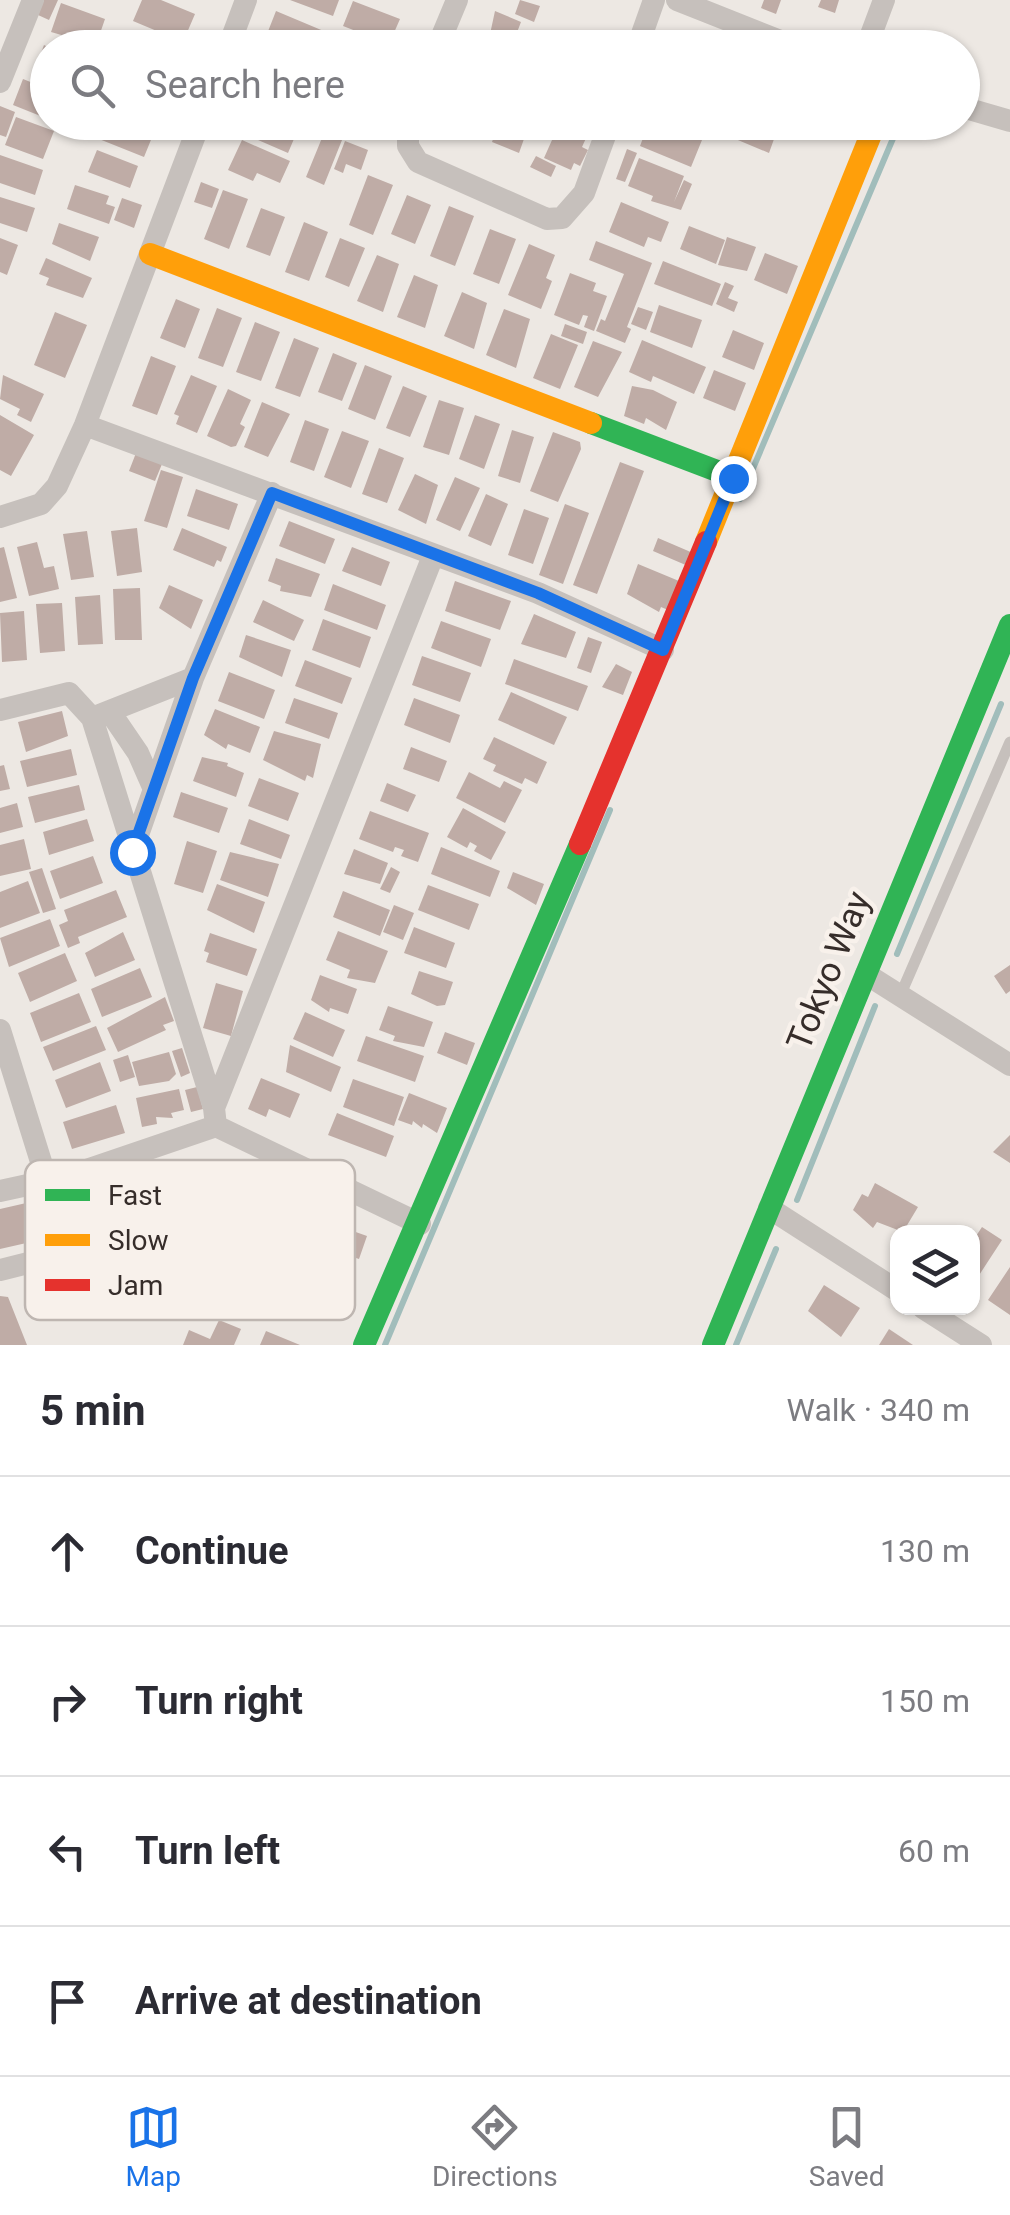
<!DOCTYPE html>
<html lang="en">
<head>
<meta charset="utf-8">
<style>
  body { margin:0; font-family:Roboto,sans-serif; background:#f2f2f3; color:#2b2b33 }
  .controls { position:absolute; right:30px; bottom:30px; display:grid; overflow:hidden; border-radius:20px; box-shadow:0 2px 8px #0004 }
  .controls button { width:90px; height:90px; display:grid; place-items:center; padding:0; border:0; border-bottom:2px solid #e1e1e2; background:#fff; color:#2b2b33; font:50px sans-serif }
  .stop { position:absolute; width:30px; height:30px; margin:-22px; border:8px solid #1a73e8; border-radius:50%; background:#fff }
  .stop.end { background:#1a73e8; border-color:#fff; box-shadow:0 2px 10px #0008 }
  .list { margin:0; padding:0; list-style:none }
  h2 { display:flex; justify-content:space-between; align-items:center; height:130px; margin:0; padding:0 40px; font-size:42px }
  h2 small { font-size:32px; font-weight:400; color:#7c7c81 }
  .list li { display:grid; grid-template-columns:65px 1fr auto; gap:30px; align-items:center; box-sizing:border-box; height:150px; padding:0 40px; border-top:2px solid #e1e1e2 }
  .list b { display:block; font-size:38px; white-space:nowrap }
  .list em { font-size:32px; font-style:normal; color:#7c7c81 }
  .icon { flex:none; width:55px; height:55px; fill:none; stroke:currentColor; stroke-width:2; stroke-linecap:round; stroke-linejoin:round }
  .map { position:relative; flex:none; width:1010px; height:1345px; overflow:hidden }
  .search { position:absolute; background:#fff; box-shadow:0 2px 8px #0004; left:30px; right:30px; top:30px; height:110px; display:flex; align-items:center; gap:25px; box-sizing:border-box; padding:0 35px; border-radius:55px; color:#7c7c81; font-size:38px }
  .sheet { height:730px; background:#fff }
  nav { display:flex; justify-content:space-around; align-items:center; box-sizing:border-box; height:140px; border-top:2px solid #e1e1e2; background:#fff; font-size:28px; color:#7c7c81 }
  nav a { display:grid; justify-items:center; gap:5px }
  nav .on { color:#1a73e8 }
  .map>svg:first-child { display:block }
</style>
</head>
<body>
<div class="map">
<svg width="1010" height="1345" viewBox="0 0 1010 1345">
  <rect width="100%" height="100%" fill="#ede8e3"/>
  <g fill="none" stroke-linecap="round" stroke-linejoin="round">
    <path stroke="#a1bdbb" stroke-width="6" d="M740,499L900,122
      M897,954L1001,704
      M797,1200L875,1006
      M385,1345L610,810
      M736,1345L776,1249"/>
  </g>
  <path fill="#bfaca6" d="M44,0H58L49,20L38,15Z
    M142,0H161L195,14L183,42L133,21Z
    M290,0H339L333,16Z
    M520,0L540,6L534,22L515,14Z
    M764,0H781L776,14L761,8Z
    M821,0H839L835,13L818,7Z
    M353,1L400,19L393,35L387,33L384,42L343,26Z
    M61,3L105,19L96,45L51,32Z
    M276,11L326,32L320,48H286L265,39Z
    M495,11L521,22L511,48H487Z
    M539,30L570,43L568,48H532Z
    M590,31L610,39L607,48L585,43Z
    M44,45L48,47V74L35,69Z
    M23,79L48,89V119L13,105Z
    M0,106L15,112L6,137L0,135Z
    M16,117L54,131L43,159L5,145Z
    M100,122H137L155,130L144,157L94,137Z
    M238,122H289L299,127L288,153L235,130Z
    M499,122H530L519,153L492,142Z
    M560,122L592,125L582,147L588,150L580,166L574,163L571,170L544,158Z
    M649,122H660L702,140L691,167L640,146Z
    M731,122H765L778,128L769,153L726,135Z
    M828,122L851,125L847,137L825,129Z
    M324,133L342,140L324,185L306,177Z
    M242,140L290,161L280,183L257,173L253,181L228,170Z
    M345,141L368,150L361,170L346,164L343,173L334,169Z
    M627,149L637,153L625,182L616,179Z
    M97,150L138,166L130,188L88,172Z
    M0,155L43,170L35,195L0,183Z
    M536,156L556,166L551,177L530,167Z
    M639,158L684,176L674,202L684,180L692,184L681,210L651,201L653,196L628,186Z
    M368,175L393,185L373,235L349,225Z
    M201,182L219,189L212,208L194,202Z
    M75,185L109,196L106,204L115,207L109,224L67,209Z
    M223,190L248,199L229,249L204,239Z
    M407,195L431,205L415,244L391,234Z
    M0,197L35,208L27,232L0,223Z
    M122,198L142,205L134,228L114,220Z
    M621,202L669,222L661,242L648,237L644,247L609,232Z
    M449,206L474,216L455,266L430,256Z
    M261,208L285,217L270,256L246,247Z
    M304,222L328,232L309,281L285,272Z
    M59,223L99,237L90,261L52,244Z
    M689,226L725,240L716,264L680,249Z
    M490,229L516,239L499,284L473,274Z
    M727,237L756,247L747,271L718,265Z
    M0,238L18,245L7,275L0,272Z
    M340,238L365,248L349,287L325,277Z
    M596,241L652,263L627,327L631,329L625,343L596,331L601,319L605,321L624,274L589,260Z
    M529,244L555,255L546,278L552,281L541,309L508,295Z
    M765,253L798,266L787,294L754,280Z
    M377,255L399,264L383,312L357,301Z
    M46,258L92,278L83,298L46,285L49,278L39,274Z
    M663,261L721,284L712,306L654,284Z
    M570,273L596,283L593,291L607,296L594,331L584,327L588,316L583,315L579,325L554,315Z
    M414,275L438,285L425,328L397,317Z
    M725,282L734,286L728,298L738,302L734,312L716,304Z
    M462,292L487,303L474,349L444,336Z
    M176,299L200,309L185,348L160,338Z
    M659,305L702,320L692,348L650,332Z
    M638,307L653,312L646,330L631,324Z
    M217,308L242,318L223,367L198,358Z
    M504,309L530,319L516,368L486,355Z
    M55,312L87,325L65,378L34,365Z
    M255,322L280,332L261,381L236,372Z
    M565,324L587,332L583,344L561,336Z
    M733,330L764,343L754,370L722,357Z
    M551,334L578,345L560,389L533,378Z
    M294,338L319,348L300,397L275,388Z
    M642,340L706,367L694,394L653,376L651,382L629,372Z
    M593,341L622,352L598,397L574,387Z
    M333,353L357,363L342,401L318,392Z
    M151,356L176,366L157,415L132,406Z
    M365,365L392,376L375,420L348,409Z
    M714,370L746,383L735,411L703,398Z
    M3,375L44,394L31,422L17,415L20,409L0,399Z
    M191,375L217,386L197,433L176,424L179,416L174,414Z
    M403,386L427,396L410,437L386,428Z
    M632,386L653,390L677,402L666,430L646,418L644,424L624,416Z
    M228,389L251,400L240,424L245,427L236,446L231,447L207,436Z
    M439,400L464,408L449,455L423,447Z
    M262,402L290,414L268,457L244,447Z
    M0,415L34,435L11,476L0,470Z
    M475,415L500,424L484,469L459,459Z
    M305,420L329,429L314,471L290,462Z
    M512,430L534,437L520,483L498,476Z
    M342,431L369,441L351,488L324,477Z
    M553,432L580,442L581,449L558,502L530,491Z
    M379,448L404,458L387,503L362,494Z
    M136,453L162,464L155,481L129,471Z
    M620,462L644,471L597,594L573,585Z
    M161,470L183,477L167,528L144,521Z
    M415,474L438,485L426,524L398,510Z
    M455,477L480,488L460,531L436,520Z
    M196,489L238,504L229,530L187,516Z
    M486,494L508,504L491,546L468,536Z
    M565,504L589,513L563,584L539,575Z
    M524,509L549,518L533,564L508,555Z
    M289,521L335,539L325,564L279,546Z
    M137,528L142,572L117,576L111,531Z
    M182,528L227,547L221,562L217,560L214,567L173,550Z
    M87,531L94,577L71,580L63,534Z
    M658,538L693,553L688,566L653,551Z
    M37,542L44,568L54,566L59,589L29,596L17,547Z
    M4,547L17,598L0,602V548Z
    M352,547L390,562L381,586L342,571Z
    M276,558L320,574L311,597L280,591L281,586L268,581Z
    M638,564L679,581L668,610L661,607L659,612L627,594Z
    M455,581L511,601L500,630L445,611Z
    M333,584L386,605L377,630L324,610Z
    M169,585L203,600L191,629L159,608Z
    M140,588L142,640H115L113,589Z
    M100,595L103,644L78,645L75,597Z
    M263,600L304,620L294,641L253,622Z
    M62,603L65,651L40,653L36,604Z
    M24,611L27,660L2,662L0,613Z
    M534,614L576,632L566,658L521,644Z
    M323,619L371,637L360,668L312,650Z
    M441,621L491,639L481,667L431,648Z
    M246,635L291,650L282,677L239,657Z
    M588,637L602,642L591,673L577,668Z
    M422,656L471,673L460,702L412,685Z
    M514,659L588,686L578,711L505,684Z
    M305,660L352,678L342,704L295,686Z
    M616,664L632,672L623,695L602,687Z
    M229,672L275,690L264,719L218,701Z
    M511,692L567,717L554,745L498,720Z
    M294,698L338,713L329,739L285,723Z
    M414,698L460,715L450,743L404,725Z
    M215,709L260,727L250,753L228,744L226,749L204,735Z
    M62,711L68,736L26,752L18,722Z
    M274,731L321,744L313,778L307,775L305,781L263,760Z
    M494,737L547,762L537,784L525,778L522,784L493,771L496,765L483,759Z
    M411,747L447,761L439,782L403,769Z
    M71,749L77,775L27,787L20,761Z
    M202,757L228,763L227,766L244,773L236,797L193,781Z
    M4,765L10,789L0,791V766Z
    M469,772L500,788L504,781L522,790L505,823L456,798Z
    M259,778L299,793L288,821L248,806Z
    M387,783L416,795L408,812L380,801Z
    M79,785L85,810L35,823L28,797Z
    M181,792L228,808L219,833L173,817Z
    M17,803L23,827L0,833V808Z
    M463,808L506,832L491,860L474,851L477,846L470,842L467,848L447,837Z
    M370,811L429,833L418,862L401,856L404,850L395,847L393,852L359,839Z
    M87,819L94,841L49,855L43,832Z
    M249,819L290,835L281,859L240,844Z
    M24,839L31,869L0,876V845Z
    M187,841L217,851L203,893L174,884Z
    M441,847L500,871L490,897L431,874Z
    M354,849L388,863L380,884L344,874Z
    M230,852L279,864L268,897L220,880Z
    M93,856L103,883L60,899L50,871Z
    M391,867L400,872L390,893L380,889Z
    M42,868L56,909L43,913L29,872Z
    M513,872L544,884L536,905L507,888Z
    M28,881L40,913L0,928V892Z
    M217,884L265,902L254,933L207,910Z
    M428,885L479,904L469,930L418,910Z
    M116,890L127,917L78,937L80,943L68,948L59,925L68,921L64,910Z
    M343,891L390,910L380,936L333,917Z
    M394,905L414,913L403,940L383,932Z
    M50,919L60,946L9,967L0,938Z
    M414,927L455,943L446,968L404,953Z
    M338,931L388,951L375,983L347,978L350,970L326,960Z
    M123,932L135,960L95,977L85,953Z
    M210,933L257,949L247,976L206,962L209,953L204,951Z
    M65,953L77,981L30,1002L18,973Z
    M1010,965V991L1006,994L994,976Z
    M140,968L152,997L102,1017L91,989Z
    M419,971L453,982L445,1005L437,1006L411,994Z
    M320,975L357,989L348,1014L330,1008L329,1012L311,1000Z
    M216,983L243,991L231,1036L203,1028Z
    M79,993L91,1022L41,1042L30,1013Z
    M165,997L174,1021L163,1025L166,1030L118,1052L107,1028Z
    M388,1006L433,1022L424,1047L393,1041L395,1036L379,1030Z
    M305,1012L345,1030L333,1057L293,1039Z
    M96,1026L106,1050L53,1071L43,1047Z
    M445,1032L475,1043L467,1065L437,1053Z
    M366,1036L424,1056L415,1082L357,1061Z
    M290,1045L341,1067L331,1092L286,1072Z
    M182,1048L190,1073L181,1077L172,1051Z
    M169,1052L176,1074L169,1081L139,1086L132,1062Z
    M128,1055L135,1077L120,1082L113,1060Z
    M100,1062L111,1091L66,1108L55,1080Z
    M261,1078L300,1094L290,1118L269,1109L266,1117L248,1109Z
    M353,1079L404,1097L394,1126L343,1107Z
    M197,1087L203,1109L191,1112L185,1090Z
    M179,1089L184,1110L171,1113L173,1118L156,1117L157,1124L142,1127L136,1098Z
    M409,1093L447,1108L437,1133L423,1124L422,1128L413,1121L412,1125L398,1120Z
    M116,1105L125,1133L72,1149L63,1122Z
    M337,1113L394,1136L386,1157L328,1135Z
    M1010,1135V1163L993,1152Z
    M875,1183L918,1207L903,1232L877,1222L873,1228L853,1210L862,1194L868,1197Z
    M35,1201L44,1239L0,1249V1209Z
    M319,1219L367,1236L359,1259L350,1256L349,1262L336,1257L338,1252L311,1242Z
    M982,1227L1002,1240L972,1286V1242Z
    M1010,1267V1315L988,1300Z
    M824,1285L860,1308L841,1337L808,1311Z
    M0,1296L8,1297L27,1345H0Z
    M219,1320L241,1329L234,1345H183L189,1330L210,1339Z
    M889,1329L913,1345H879Z
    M266,1331L300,1345H260Z"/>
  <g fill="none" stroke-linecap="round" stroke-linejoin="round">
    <path stroke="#c6c0bc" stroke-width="11" d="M900,996L1010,742"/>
    <path stroke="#c6c0bc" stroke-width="22" d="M677,0L798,48
      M228,48L246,0
      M437,48L457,0
      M637,48L654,0
      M866,48L884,0
      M0,82L33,0
      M962,107L1010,121
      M408,122V146L418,162L547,219L562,218L584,193L610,122
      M85,425L538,593L663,650
      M0,517L41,504L57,486L85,425L200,122
      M0,710L69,693L92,718L214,1108L216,1126
      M110,712L138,753L153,787
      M92,718L193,678
      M132,852L193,678L272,493
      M866,974L1010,1065
      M0,1030L47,1181
      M214,1108L433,556
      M0,1191L69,1176L216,1126L420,1224
      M769,1208L898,1291
      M0,1270L76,1251L82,1241L69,1176
      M923,1308L981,1345"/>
    <path stroke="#30b455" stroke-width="22" d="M591,423L733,477
      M364,1345L580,844
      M713,1345L1010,625"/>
    <path stroke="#ff9f0a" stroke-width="22" d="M150,254L591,423
      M706,542L876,122"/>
    <path stroke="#e5322d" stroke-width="22" d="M580,844L706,542"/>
  </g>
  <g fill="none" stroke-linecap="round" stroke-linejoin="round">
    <path stroke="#1a73e8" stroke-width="12" d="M132,852L193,678L272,493L538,593L663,650L733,478"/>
  </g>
  <g text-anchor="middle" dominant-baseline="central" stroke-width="9" stroke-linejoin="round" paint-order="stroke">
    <g font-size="35" fill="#362d2a" stroke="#f8f1eb">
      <text transform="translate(829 971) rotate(-68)">Tokyo Way</text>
    </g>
  </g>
  <rect x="25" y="1160" width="330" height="160" rx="15" fill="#f8f1eb" stroke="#beb6b1" stroke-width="2.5"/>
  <rect x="45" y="1189" width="45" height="12" fill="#30b455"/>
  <rect x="45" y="1234" width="45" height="12" fill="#ff9f0a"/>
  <rect x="45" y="1279" width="45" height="12" fill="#e5322d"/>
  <g font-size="28" fill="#362d2a">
    <text x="108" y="1205">Fast</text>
    <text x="108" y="1250">Slow</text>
    <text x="108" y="1295">Jam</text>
  </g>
</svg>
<div class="controls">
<button><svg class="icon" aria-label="layers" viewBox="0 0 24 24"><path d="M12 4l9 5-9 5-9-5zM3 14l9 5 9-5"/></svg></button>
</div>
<div class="stop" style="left:132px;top:852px"></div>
<div class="stop end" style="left:733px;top:478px"></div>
<div class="search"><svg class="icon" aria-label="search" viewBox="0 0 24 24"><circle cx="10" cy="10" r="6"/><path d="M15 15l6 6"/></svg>Search here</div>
</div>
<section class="sheet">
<h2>5 min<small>Walk · 340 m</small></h2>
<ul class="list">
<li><svg class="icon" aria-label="ahead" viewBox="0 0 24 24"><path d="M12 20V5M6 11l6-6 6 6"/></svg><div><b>Continue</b></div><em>130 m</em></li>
<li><svg class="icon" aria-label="right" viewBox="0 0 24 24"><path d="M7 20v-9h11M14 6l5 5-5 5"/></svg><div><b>Turn right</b></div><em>150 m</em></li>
<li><svg class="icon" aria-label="left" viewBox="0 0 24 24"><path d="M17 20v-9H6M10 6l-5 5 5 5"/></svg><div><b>Turn left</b></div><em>60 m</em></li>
<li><svg class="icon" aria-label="arrive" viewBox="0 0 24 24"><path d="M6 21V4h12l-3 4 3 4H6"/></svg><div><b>Arrive at destination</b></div></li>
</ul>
</section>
<nav>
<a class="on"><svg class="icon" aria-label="map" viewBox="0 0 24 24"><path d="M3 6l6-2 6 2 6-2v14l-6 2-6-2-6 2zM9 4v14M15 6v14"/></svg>Map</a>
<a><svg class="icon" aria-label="directions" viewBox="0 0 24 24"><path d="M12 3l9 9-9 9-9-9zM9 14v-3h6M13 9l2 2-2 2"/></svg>Directions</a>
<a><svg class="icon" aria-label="saved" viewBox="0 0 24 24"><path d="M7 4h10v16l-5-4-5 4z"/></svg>Saved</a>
</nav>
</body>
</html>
